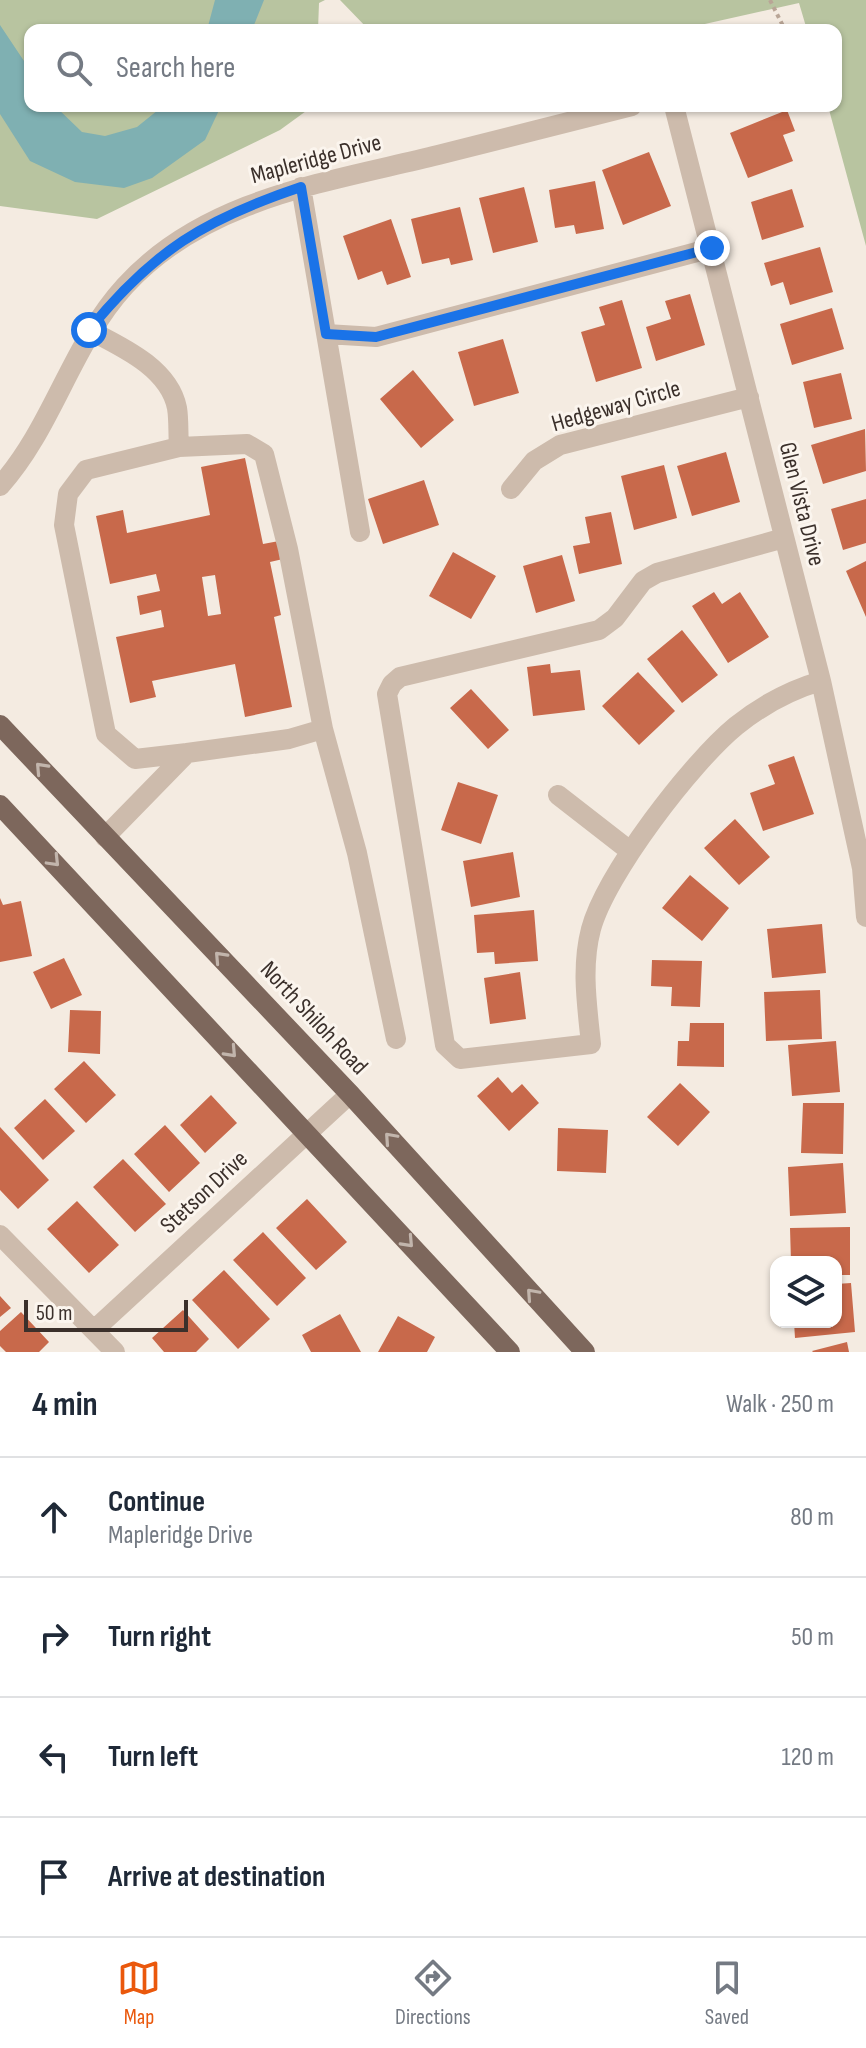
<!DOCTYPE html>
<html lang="en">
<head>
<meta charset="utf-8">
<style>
  body { margin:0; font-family:"Sofia Sans Condensed",sans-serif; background:#f2f2f3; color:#1f2937 }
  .controls { position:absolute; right:24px; bottom:24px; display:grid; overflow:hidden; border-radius:16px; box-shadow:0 2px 6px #0004 }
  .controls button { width:72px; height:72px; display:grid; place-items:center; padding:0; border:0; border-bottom:2px solid #e0e1e3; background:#fff; color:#1f2937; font:40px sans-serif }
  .scale { position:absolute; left:24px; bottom:20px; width:164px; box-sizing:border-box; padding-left:8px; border:4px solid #3b302b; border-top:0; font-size:22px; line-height:28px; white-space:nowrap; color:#3b302b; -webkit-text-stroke:6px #fbf5ee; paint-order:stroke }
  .stop { position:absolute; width:24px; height:24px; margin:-18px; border:6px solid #1a73e8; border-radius:50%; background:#fff }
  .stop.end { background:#1a73e8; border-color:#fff; box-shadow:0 2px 8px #0008 }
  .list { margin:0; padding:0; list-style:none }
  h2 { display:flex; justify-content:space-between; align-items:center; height:104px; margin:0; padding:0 32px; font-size:34px }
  h2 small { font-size:26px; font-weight:400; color:#747a83 }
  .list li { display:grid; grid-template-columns:52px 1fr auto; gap:24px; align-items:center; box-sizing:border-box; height:120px; padding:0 32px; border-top:2px solid #e0e1e3 }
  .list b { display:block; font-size:30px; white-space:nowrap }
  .list p { margin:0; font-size:26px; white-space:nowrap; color:#747a83 }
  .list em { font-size:26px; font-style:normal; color:#747a83 }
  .icon { flex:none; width:44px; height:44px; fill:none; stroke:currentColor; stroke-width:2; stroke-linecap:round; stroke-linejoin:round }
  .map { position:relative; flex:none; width:866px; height:1352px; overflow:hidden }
  .search { position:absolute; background:#fff; box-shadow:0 2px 6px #0004; left:24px; right:24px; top:24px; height:88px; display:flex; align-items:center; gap:20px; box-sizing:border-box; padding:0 28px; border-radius:16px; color:#747a83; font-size:30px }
  .sheet { height:584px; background:#fff }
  nav { display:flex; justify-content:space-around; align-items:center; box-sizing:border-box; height:112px; border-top:2px solid #e0e1e3; background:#fff; font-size:22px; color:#747a83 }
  nav a { display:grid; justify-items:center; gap:4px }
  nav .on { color:#ea580c }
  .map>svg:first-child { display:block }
</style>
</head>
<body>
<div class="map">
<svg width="866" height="1352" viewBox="0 0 866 1352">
  <rect width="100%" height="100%" fill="#f4ebe1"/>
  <path fill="#b8c4a0" d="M0,0H325L319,3L318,30H30V106H313L280,130L97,219L0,206Z
    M340,0H866V246L828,106H836V30H807L799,3L678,30H369Z"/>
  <path fill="#7fb0b2" d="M215,0H264L252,30H207Z
    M0,25L30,70V106H55L82,132L105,136L137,127L163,106H221L205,140L152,178L124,188L75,182L30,161L0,114Z"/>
  <path fill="#c8694b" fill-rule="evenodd" d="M787,110L795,131L783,135L793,161L748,178L730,133Z
    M649,152L671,206L623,225L602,170Z
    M595,181L604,229L576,234L574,225L555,228L549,190Z
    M524,187L538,242L493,253L479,198Z
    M792,189L804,227L762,240L751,202Z
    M460,207L473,260L451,265L449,258L422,264L411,219Z
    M391,219L411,277L387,285L382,271L358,280L343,236Z
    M820,247L833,292L790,305L783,282L771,286L764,263Z
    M690,294L705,345L656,361L646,327L671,319L665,301Z
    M622,300L642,368L596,382L581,332L605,325L599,307Z
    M832,308L844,349L792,365L780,324Z
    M503,339L519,393L474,406L458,352Z
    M413,370L454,420L421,448L380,399Z
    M841,373L852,419L814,428L803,382Z
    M865,429L866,471L823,484L811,445Z
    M726,452L740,502L692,516L677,466Z
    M245,458L263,544L279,541L283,559L270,562L281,615L274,617L292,707L245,717L235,664L152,681L156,697L130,703L116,637L164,627L161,610L140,615L137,596L160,591L156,574L110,584L96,516L123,510L127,533L210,515L201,467ZM215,575L221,614L208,616L202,577Z
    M664,465L677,518L634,530L621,476Z
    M424,480L439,525L383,544L368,499Z
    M866,499V543L843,550L831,509Z
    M611,512L622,564L579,574L573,546L590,543L585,517Z
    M453,552L496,576L471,619L429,596Z
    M562,555L575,601L536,613L523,566Z
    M866,561V617L846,571Z
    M714,592L722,604L740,592L769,637L728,663L692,606Z
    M682,630L718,675L682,703L647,659Z
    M550,664L551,673L580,670L585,710L533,716L527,667Z
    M638,672L675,711L639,745L602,706Z
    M471,689L509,730L488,749L450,708Z
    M794,756L814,814L763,831L750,793L775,784L768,765Z
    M458,782L498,795L481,844L441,830Z
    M735,819L770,857L739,885L704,848Z
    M513,852L520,897L471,907L463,861Z
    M690,875L729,908L702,941L662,908Z
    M0,898L3,905L21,901L32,956L0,962Z
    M534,910L538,961L495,964L494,952L477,953L474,915Z
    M822,924L826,973L772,978L767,929Z
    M64,958L82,995L51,1009L33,972Z
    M652,960L702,961L700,1007L671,1006L672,987L651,986Z
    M520,972L526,1019L490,1024L484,978Z
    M820,990L822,1039L766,1041L764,992Z
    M70,1010L101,1011L100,1054L68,1052Z
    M690,1023H724V1067L677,1066L678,1041H689Z
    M836,1041L840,1092L792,1096L788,1045Z
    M84,1061L116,1095L86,1123L54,1089Z
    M498,1077L512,1093L522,1084L539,1103L509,1131L477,1096Z
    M680,1083L710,1112L678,1146L647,1117Z
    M211,1095L237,1123L205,1153L180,1125Z
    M45,1099L75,1131L43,1160L14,1128Z
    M803,1103H844L843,1154L801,1153Z
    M165,1125L200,1163L169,1192L134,1154Z
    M0,1127L49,1180L18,1209L0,1190Z
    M558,1128L608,1130L606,1173L557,1171Z
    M123,1159L166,1204L135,1232L93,1187Z
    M843,1163L846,1213L790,1216L788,1167Z
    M307,1199L347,1242L316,1270L276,1228Z
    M77,1201L119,1245L89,1273L47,1229Z
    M850,1227V1275H836V1262H791L790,1228Z
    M263,1232L306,1278L277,1306L233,1260Z
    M224,1270L270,1319L238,1349L192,1300Z
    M851,1283L855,1332L795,1338L794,1322H836V1284Z
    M0,1296L11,1308L0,1317Z
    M183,1310L209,1339L196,1352H164L152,1338Z
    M21,1312L49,1342L39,1352H6L0,1346V1331Z
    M340,1314L361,1352H311L302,1335Z
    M398,1316L435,1337L427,1352H378Z
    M847,1342L849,1352H813L812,1351Z"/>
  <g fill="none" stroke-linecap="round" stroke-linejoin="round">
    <path stroke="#b9a596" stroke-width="4" stroke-dasharray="4 4" stroke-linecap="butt" d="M770,0L785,30"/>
    <path stroke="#cdbbac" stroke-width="20" d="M674,106L821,681L862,868L866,917
      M301,187L360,532
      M89,330C122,347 169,368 177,408C179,420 178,434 179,447L247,444L264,454L288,549L323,729L289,739L187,753L105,837
      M326,334L376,337L712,248
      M179,447L86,470L68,494L64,525L106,734L135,759L187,753
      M0,486C53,427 71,345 125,286C205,198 329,182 438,155C503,139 567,122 632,106
      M511,489L534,461L560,445L749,397
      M784,538L657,573L643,581L615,618L599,630L400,677L392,684L387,694L445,1045L460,1059L591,1044C587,1005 581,967 591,929C606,874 691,763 736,726C761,706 790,690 821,681
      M323,729L357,853L396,1039
      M558,795L630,851
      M0,1235L115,1352
      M94,1330L350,1094"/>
    <path stroke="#7d675c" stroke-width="20" d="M0,725L350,1094L585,1352
      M0,805L510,1352"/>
  </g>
  <defs><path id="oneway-chevron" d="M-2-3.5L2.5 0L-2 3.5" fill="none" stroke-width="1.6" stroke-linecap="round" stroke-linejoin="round" transform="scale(2)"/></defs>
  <g stroke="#c2b5ac">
    <use href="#oneway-chevron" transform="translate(41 768) rotate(-133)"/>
    <use href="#oneway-chevron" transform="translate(54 861) rotate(46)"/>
    <use href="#oneway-chevron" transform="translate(220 957) rotate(-133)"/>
    <use href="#oneway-chevron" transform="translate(231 1052) rotate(47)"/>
    <use href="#oneway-chevron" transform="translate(390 1138) rotate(-132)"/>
    <use href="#oneway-chevron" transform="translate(408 1242) rotate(47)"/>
    <use href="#oneway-chevron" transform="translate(532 1294) rotate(-132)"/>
  </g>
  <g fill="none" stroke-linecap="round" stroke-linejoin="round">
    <path stroke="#1a73e8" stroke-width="10" d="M89,330C153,251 205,219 301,187L326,334L376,337L712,248"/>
  </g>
  <g text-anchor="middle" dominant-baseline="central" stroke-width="6" stroke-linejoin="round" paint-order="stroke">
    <g font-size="24" fill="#3b302b" stroke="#fbf5ee">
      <text transform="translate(316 159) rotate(-15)">Mapleridge Drive</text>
      <text transform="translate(616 406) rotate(-16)">Hedgeway Circle</text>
      <text transform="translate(802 504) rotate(76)">Glen Vista Drive</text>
      <text transform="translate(314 1018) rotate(47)">North Shiloh Road</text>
      <text transform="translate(204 1192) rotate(-43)">Stetson Drive</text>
    </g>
  </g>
</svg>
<div class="controls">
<button><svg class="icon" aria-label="layers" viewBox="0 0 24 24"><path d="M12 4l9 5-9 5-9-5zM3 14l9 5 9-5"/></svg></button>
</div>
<div class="scale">50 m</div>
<div class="stop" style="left:89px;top:330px"></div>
<div class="stop end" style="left:712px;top:248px"></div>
<div class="search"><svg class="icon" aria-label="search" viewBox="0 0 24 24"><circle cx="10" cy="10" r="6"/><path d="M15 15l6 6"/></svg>Search here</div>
</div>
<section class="sheet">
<h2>4 min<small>Walk · 250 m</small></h2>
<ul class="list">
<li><svg class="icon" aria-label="ahead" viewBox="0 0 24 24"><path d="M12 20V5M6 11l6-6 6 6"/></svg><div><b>Continue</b><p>Mapleridge Drive</p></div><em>80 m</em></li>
<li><svg class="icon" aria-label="right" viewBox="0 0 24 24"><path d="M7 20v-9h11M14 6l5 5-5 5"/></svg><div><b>Turn right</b></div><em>50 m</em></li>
<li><svg class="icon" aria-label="left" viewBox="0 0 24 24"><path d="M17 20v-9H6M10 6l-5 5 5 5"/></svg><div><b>Turn left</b></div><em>120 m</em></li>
<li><svg class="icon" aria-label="arrive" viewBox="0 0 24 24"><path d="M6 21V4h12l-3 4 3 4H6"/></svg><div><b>Arrive at destination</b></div></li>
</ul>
</section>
<nav>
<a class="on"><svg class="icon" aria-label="map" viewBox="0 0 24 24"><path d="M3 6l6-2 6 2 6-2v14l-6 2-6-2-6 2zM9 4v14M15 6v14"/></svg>Map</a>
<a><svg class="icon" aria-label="directions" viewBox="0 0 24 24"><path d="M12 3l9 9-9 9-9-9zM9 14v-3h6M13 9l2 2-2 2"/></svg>Directions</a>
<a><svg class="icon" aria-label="saved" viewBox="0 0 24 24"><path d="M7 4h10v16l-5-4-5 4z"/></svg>Saved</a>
</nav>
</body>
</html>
